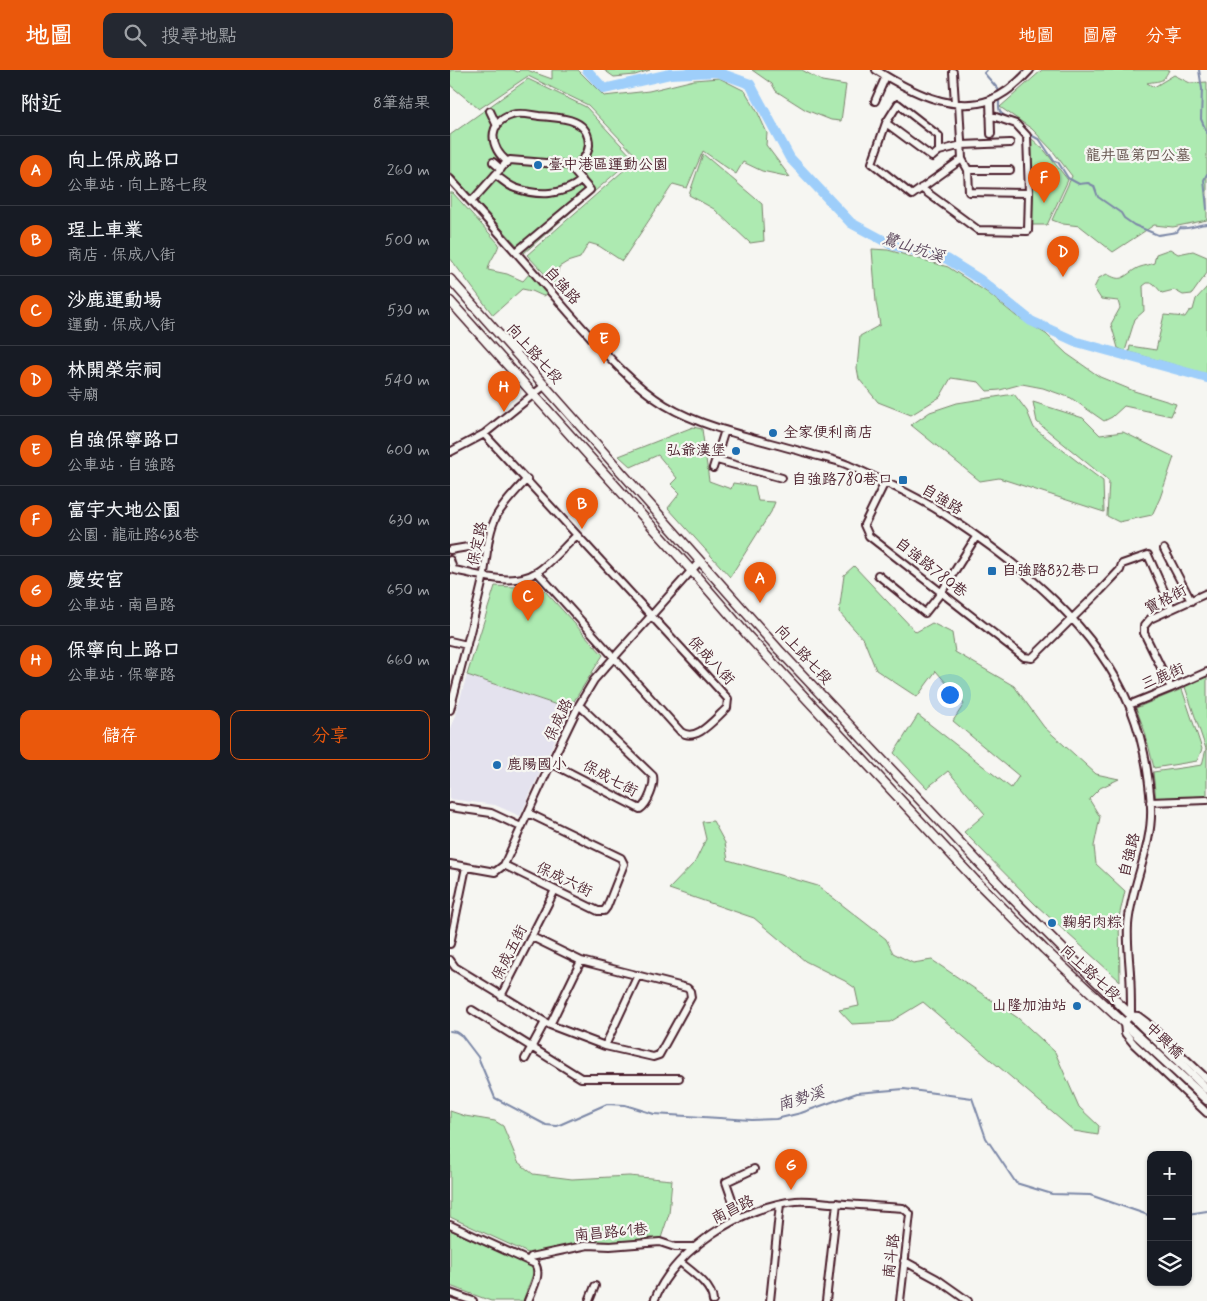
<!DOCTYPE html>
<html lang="zh-TW">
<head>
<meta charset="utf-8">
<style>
  body { margin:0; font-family:Mynerve,"LXGW WenKai TC",sans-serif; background:#242831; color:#f1f3f6 }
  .controls { position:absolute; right:15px; bottom:15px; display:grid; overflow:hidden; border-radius:10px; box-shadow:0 1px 4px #0004 }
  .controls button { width:45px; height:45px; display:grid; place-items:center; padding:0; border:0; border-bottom:1px solid #363941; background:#171b24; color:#f1f3f6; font:25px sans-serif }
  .you { position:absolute; left:499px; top:624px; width:18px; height:18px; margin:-12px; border:4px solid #fff; border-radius:50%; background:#1a73e8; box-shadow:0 0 0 8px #1a73e833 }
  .badge { display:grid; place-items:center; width:32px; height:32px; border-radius:50%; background:#ea580c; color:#fff; font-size:16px; font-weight:700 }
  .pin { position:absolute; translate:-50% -41px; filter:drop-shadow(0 1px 2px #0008) }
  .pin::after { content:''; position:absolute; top:26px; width:18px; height:15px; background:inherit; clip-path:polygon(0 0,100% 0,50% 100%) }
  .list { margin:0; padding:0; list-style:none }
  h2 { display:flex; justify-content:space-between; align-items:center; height:65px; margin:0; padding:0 20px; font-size:21px }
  h2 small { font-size:16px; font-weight:400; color:#9ea1a6 }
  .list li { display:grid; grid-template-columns:32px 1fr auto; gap:15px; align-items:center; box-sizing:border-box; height:70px; padding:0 20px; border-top:1px solid #363941 }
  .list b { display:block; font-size:19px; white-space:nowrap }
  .list p { margin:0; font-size:16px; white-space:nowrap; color:#9ea1a6 }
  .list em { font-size:16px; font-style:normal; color:#9ea1a6 }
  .actions { display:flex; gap:10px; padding:15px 20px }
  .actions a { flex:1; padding:11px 0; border:1px solid #ea580c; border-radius:10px; text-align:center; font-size:18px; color:#ea580c }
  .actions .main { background:#ea580c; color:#fff }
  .icon { flex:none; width:28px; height:28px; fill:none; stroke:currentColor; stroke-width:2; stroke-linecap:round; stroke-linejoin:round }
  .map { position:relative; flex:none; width:757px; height:1231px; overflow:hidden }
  header { display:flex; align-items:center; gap:30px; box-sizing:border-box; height:70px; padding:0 25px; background:#ea580c; color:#fff }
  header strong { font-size:24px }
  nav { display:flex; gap:28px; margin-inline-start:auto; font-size:18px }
  .search { width:350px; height:45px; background:#242831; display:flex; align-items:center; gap:12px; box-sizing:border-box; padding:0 18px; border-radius:10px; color:#9ea1a6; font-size:19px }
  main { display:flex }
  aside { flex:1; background:#171b24 }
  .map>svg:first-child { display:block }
</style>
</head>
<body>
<header>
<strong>地圖</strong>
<div class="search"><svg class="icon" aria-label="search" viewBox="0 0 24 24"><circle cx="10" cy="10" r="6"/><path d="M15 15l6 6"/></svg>搜尋地點</div>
<nav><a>地圖</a><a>圖層</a><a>分享</a></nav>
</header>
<main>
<aside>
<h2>附近<small>8筆結果</small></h2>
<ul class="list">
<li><span class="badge">A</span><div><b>向上保成路口</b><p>公車站 · 向上路七段</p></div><em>260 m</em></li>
<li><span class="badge">B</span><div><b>珵上車業</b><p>商店 · 保成八街</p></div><em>500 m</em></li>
<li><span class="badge">C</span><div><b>沙鹿運動場</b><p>運動 · 保成八街</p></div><em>530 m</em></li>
<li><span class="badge">D</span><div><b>林開榮宗祠</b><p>寺廟</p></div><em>540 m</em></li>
<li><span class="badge">E</span><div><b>自強保寧路口</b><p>公車站 · 自強路</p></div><em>600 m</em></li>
<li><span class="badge">F</span><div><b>富宇大地公園</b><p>公園 · 龍社路638巷</p></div><em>630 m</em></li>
<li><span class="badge">G</span><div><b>慶安宮</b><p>公車站 · 南昌路</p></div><em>650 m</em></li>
<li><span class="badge">H</span><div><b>保寧向上路口</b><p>公車站 · 保寧路</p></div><em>660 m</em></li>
</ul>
<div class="actions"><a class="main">儲存</a><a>分享</a></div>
</aside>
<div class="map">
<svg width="757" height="1231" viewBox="0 0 757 1231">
  <rect width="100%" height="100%" fill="#f6f6f2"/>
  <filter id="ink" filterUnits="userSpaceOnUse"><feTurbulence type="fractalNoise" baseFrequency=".02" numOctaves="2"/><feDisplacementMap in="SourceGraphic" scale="10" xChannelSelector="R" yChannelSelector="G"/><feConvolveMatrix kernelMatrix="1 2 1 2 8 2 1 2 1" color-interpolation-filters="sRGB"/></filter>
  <g filter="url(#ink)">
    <path fill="#e4e2ee" d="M17,605L119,639L70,746L45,735L0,729V662Z"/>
    <path fill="#adeab1" stroke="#7c846e" d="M0,0H63L68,2L70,0H77L102,9V0H128L154,26L199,21L244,10L269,8L295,21L308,43L317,63L316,75L340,107L312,101L293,92L286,104L253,81L237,118L223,114L172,191L149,176L139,173L130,188L117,192L109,197L105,215L77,185L188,88L138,35L78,6L29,39L0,15Z
      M154,0H200L185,5L164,7Z
      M302,0H352L372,11L396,15L391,51L381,50L356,40L326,21L322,14Z
      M592,0H719C712,14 710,10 697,13L704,17L724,5L740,13L757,12V150L723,157L704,155L663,182L630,156L613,154L602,150L622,106L602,80L582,59L550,37Z
      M78,9L136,37L183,88L74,183L0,102V65Z
      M580,67L595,81L618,110L597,155H581Z
      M253,84L312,134L314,171L300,173L264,139L239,125Z
      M0,123H3L49,174C47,184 39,190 38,200L57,204L73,211L80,203L98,223L93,226L82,221L72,219L43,245L0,188Z
      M422,179L438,180L498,197L538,223L566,246L596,264L617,284L650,307L684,321L726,334L721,346L674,336L662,347L654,351L621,328L593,318L572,314L550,320L537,321L529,312L501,308L490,327L461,345L428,332L409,309L407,298L410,266L430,255L426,232Z
      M720,179L728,184L743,181L757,187V203L742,224L733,225L724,220L712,223L703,213H697L693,216L694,241L685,249L675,281L668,278L661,254L670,238L668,231L651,229L644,218L649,208L657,204C671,212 672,208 684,200C689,196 697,196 704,193L706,184Z
      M757,217V304L679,282L680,276L706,280L714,245L735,247L739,241L743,240L746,229Z
      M564,324L577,341L584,358L653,411L654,442L549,408L530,411L461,355L480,342L507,333Z
      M583,332L633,348L650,365L673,362L724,387L710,428L702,445L669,452L657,446L659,411L587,352Z
      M243,357L252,359L259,411L281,419L283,413L305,416L308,431L325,432L321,442L280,507L218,438L230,423L221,414L227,408L208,385L181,397L169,386Z
      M404,496L466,562L482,553L502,563L505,582L564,616L594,657L646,704L669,709L650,718L639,729L650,747L644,776L646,794L675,821L669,847L670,911L586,835L514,762L535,744L498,701L477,718L444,683L468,645L561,718L569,706L503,651L514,634L486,601L467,627L426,600L414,570L389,542L394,505Z
      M85,510L153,585L119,639L17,605L45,516L66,517Z
      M757,602V728L706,730L703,702L752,695L756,679L734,614Z
      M732,619L752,679L747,691L704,698L695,662L686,638Z
      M263,751L275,773L278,790L368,816L436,869L443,883L463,893L482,890L568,948L605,982L629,1037L649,1056L648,1065L624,1061L473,932L440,952L402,954L389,940L409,936L405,918L395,911L355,891L304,848L219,819L245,792L256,769L252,752Z
      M0,1041L15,1046L45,1051L53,1056L68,1092L83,1104L122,1109L179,1106L222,1110L219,1144L211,1168L138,1174L85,1184L78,1183L0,1147Z
      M0,1160L81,1196L84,1201L73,1231H41L0,1216Z"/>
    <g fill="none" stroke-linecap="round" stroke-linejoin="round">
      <path stroke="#7c88a7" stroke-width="2" d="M537,0L534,3L548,19L549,24
        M749,0L752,19L751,49L757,63
        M549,28C549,41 547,42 560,49
        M579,64L590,70L604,91L608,92L618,108L629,114L638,113L644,116L648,127L671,143L674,148L684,155L708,165L727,162L730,158C739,160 748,154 757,154
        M757,104L754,110L757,139
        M0,961L6,962L12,966L28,987L45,1028L96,1055L107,1056L157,1034L175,1035L204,1044L302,1050L326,1049L351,1043L407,1023L454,1019L522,1028L536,1068L566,1113L602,1124L640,1125L701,1146
        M738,1144L757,1141"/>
      <path stroke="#9ecefa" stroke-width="10" d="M137,0L154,19L220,4L267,2L300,14L340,88L401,153L442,175L497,189L529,209L581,251L627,272L757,308"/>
      <defs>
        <path id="minor" d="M426,0C458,20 502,44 540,30C556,24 569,12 580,0
          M503,2L505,33
          M540,30L541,64
          M425,31L436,6
          M509,34L512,89L518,100L519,122L579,123
          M40,41L47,56
          M436,53L482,87L489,81
          M489,81V66L448,34L436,53L422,93L462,125L512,89
          M489,81L512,75L560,73
          M43,92L51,99
          M58,92C39,78 37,52 62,45C70,42 81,45 89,46C110,48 139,47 139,75C138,86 131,93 121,98
          M518,100H560
          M45,105C52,109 57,115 65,118C87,126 113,126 132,110
          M0,109C41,153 80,198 120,244C149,276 179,313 215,335C256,360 318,371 364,385C375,388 387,390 398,395C433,411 469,427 500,448C571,495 647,557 680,637C693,669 699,703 701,737C703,777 681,815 678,855C677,871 679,887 680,903C681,917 681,931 681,945L674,953L675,963L684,974L757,1043
          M471,118L528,160L578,161L579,123L577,66L566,54L540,45
          M21,132L55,94L60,90L119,95L121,98L140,120L66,182
          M34,364L278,629L277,638C265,648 247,673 231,662L87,502
          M0,382L34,364L94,316
          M267,390L332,408
          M263,398L275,360
          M435,412L414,455L419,466L574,587L582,588L651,520L670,500L672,494L698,485L722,539
          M714,479L741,531
          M0,480L18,477L38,479
          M0,490L3,499
          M0,499C26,504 62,518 87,502C101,493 115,476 127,465
          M428,505L475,543L491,523L526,467
          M0,571L17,575
          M721,618L694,563V556L700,549L757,523
          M679,635L721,618L757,602
          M0,640C11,596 23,553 33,509C37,488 37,464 47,445C55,432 66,421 77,409
          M101,693L190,739C198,734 205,715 203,706L129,635
          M700,732L757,730
          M0,737L41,743L71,757
          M0,794L45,802L54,795L101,693L129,635L144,610L250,491
          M54,795L148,841H154L157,837L174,794L171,788L78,743
          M0,874L16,797
          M0,890L5,897L100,955L155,976L203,987L209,985L241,927L240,921L237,918L131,891L82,867
          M51,926L105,820
          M22,940L131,1008H229
          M681,945L688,946L696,952L757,1009
          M100,955L131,891
          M155,976L188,905
          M75,989L95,952
          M289,1149L276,1112L304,1099
          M0,1155L85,1194C92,1205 82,1220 78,1231
          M79,1190L81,1187L138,1175L160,1176L210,1172L225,1177H246
          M454,1191L487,1209L518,1231
          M230,1192C242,1202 262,1215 263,1231
          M0,1223L23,1231
          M139,1231L145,1216
          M204,1231C224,1180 292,1136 346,1131C357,1130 369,1132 380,1133C405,1134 429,1137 453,1138L460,1144L450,1231
          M320,1231L330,1134
          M376,1231L387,1133"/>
        <path id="major" d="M0,209L329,580L564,830L623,889L757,1019
          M0,231L242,501L299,567L525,810L594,879L757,1030"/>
      </defs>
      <use href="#minor" stroke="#4a1f2b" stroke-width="10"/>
      <use href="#major" stroke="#4a1f2b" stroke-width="11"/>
      <use href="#minor" stroke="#f6f6f2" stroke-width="6"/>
      <use href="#major" stroke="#f6f6f2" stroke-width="8"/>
    </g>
  </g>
  <g fill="#1f6fb2" stroke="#f6f6f2" stroke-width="2">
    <circle cx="88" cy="95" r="5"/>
    <circle cx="323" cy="363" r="5"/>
    <circle cx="286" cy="381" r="5"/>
    <rect x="448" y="405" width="10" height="10" rx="2.5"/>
    <rect x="537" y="496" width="10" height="10" rx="2.5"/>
    <circle cx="47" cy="695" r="5"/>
    <circle cx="602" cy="853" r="5"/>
    <circle cx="627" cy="936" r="5"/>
  </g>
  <g text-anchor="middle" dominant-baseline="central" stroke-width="4.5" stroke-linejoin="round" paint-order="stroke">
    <g font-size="15" fill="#63524c" stroke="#f6f6f2">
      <text x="688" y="86">龍井區第四公墓</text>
    </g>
    <g font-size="15" fill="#4a1f2b" stroke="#f6f6f2" text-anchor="start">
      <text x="98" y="95">臺中港區運動公園</text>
      <text x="333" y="363">全家便利商店</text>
      <text x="276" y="381" text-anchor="end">弘爺漢堡</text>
      <text x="443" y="410" text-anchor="end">自強路780巷口</text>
      <text x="552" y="501">自強路832巷口</text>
      <text x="57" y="695">鹿陽國小</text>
      <text x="612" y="853">鞠躬肉粽</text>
      <text x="617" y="936" text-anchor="end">山隆加油站</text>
    </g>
    <g font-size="15" fill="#4a1f2b" stroke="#f6f6f2">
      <text transform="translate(112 216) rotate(48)">自強路</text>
      <text transform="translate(84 284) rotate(48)">向上路七段</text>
      <text transform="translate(492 430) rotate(31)">自強路</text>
      <text transform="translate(28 474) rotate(-78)">保定路</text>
      <text transform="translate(481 498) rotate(38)">自強路780巷</text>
      <text transform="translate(716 530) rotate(-28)">寶格街</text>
      <text transform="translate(353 585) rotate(47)">向上路七段</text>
      <text transform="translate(261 591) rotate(47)">保成八街</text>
      <text transform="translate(713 607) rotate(-23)">三鹿街</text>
      <text transform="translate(109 650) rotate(-64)">保成路</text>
      <text transform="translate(160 709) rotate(28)">保成七街</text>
      <text transform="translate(680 785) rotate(-76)">自強路</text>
      <text transform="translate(114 810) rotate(26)">保成六街</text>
      <text transform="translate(60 883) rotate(-63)">保成五街</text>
      <text transform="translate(640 903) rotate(43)">向上路七段</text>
      <text transform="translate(714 971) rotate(43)">中興橋</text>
      <text transform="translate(283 1140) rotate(-26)">南昌路</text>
      <text transform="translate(161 1163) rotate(-5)">南昌路61巷</text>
      <text transform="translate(442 1186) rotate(-83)">南斗路</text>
    </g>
    <g font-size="16" font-style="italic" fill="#5f4b5f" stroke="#f6f6f2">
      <text transform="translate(463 178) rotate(18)">鷺山坑溪</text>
      <text transform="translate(351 1029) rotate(-17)">南勢溪</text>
    </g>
  </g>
</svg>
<div class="controls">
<button>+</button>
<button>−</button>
<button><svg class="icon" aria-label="layers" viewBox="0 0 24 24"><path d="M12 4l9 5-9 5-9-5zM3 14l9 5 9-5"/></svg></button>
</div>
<div class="you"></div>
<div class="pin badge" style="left:310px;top:533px">A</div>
<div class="pin badge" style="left:132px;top:459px">B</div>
<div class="pin badge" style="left:78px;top:551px">C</div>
<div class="pin badge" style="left:613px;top:207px">D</div>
<div class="pin badge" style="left:154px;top:294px">E</div>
<div class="pin badge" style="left:594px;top:133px">F</div>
<div class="pin badge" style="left:341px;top:1120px">G</div>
<div class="pin badge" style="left:54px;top:342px">H</div>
</div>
</main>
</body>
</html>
